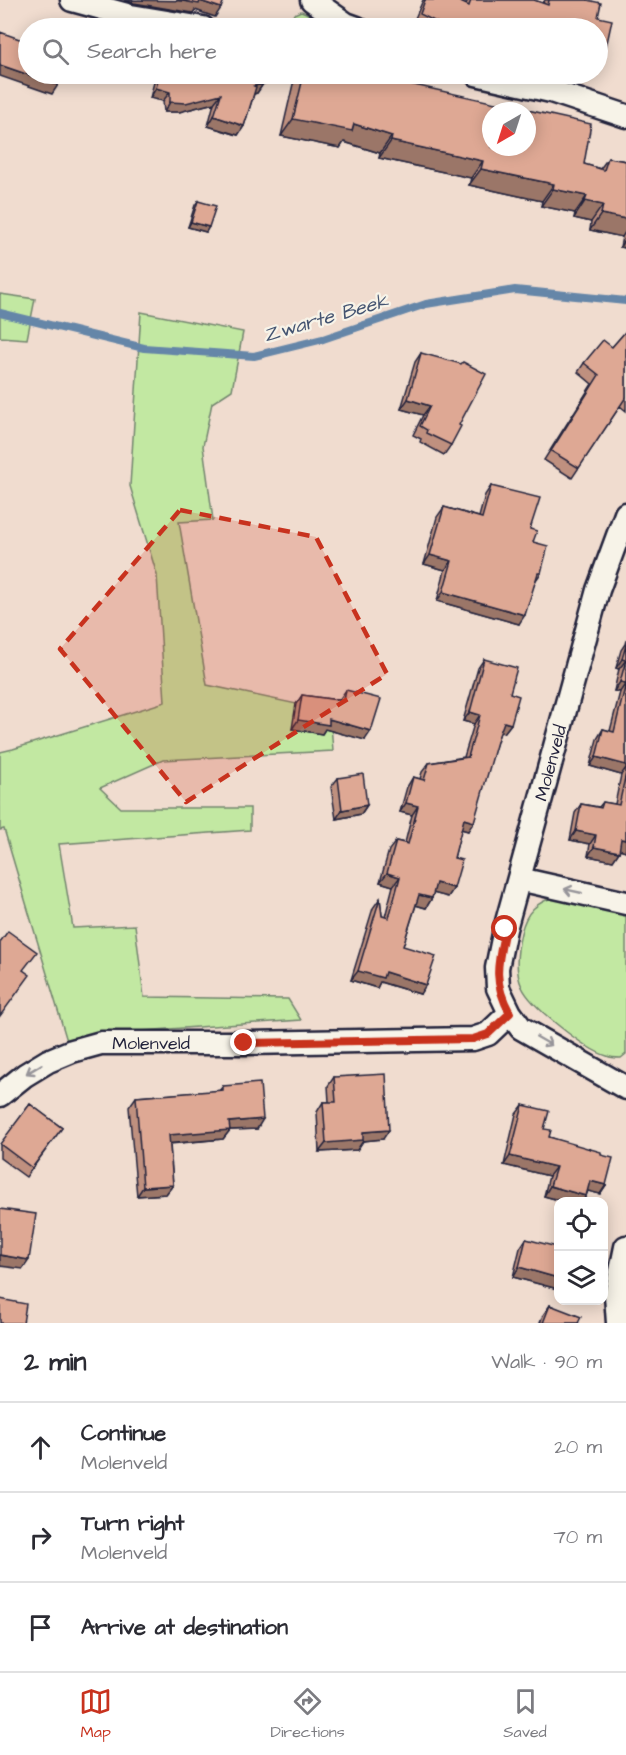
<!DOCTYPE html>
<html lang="en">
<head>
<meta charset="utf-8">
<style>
  body { margin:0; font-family:"Architects Daughter",sans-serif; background:#f7f7f7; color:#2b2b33 }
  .controls { position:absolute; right:18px; bottom:18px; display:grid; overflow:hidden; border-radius:12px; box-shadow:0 3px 15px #0003 }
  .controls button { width:54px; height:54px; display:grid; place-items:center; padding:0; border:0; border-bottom:2px solid #e1e1e2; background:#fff; color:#2b2b33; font:30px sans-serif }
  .compass { position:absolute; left:482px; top:102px; width:54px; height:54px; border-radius:50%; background:#fff; box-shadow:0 3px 15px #0003; rotate:219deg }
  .stop { position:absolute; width:18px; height:18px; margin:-14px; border:4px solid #c8321e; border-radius:50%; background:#fff }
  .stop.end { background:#c8321e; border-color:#fff; box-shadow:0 2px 6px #0008 }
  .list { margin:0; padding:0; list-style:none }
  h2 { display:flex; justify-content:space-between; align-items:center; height:78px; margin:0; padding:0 24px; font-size:26px }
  h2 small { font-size:20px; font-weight:400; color:#7c7c81 }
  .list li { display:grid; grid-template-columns:39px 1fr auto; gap:18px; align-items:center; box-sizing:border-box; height:90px; padding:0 24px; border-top:2px solid #e1e1e2 }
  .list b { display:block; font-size:22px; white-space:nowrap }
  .list p { margin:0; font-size:20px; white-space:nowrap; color:#7c7c81 }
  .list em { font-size:20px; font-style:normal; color:#7c7c81 }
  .icon { flex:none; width:33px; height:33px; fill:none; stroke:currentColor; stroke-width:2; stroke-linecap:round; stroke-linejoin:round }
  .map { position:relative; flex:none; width:626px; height:1323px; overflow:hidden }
  .search { position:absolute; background:#fff; box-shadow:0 3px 15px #0003; left:18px; right:18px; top:18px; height:66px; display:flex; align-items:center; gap:15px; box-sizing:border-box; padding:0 21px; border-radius:33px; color:#7c7c81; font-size:22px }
  .sheet { height:348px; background:#fff }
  nav { display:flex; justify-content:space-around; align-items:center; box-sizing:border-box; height:84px; border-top:2px solid #e1e1e2; background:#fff; font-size:16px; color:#7c7c81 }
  nav a { display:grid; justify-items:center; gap:3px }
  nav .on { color:#c8321e }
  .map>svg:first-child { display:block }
</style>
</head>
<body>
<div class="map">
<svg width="626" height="1323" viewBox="0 0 626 1323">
  <rect width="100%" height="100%" fill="#f0dccf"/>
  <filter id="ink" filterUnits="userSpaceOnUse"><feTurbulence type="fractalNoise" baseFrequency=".0167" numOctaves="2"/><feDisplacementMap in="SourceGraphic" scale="12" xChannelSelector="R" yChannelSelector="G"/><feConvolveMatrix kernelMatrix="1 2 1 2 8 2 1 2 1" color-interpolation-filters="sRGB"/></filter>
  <g filter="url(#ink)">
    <path fill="#c2e8a2" stroke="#72856e" stroke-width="1.5" d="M301,11L306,13L334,28H290L289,24L294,14Z
      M0,294L35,299L27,339L0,337Z
      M141,312L243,332L232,390L212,403L203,446L213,520L179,522L207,685L330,711L333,751L163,760L100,788L121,808H250V830L59,844L73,928L135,925L144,997L288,999L301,1020L111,1033L67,1041L4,829L0,830V752L13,749L165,702L157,575L130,486Z
      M557,896L626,913V1054L621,1058C616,1058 611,1058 607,1056C586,1050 531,1007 522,987C514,970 517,950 521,933C526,911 537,902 557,896Z"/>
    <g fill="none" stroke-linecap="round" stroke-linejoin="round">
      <path stroke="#6586a8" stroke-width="8" d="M0,313L144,348L254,356L323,339L426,304L515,290L626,301"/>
      <defs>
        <path id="street" d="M72,0L131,16L203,28
          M312,0L346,24L357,28
          M476,74L551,91L626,116
          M626,514L598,590L505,929L497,968L498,988L510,1013L521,1028L626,1088
          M519,879L626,903
          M0,1095L25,1075L48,1061L72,1051L101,1043H244L473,1039L488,1034L510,1013
          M618,1323L616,1295L626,1247"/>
      </defs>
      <use href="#street" stroke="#22223b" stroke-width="27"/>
      <use href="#street" stroke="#f7f3e8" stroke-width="22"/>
    </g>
    <path fill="#bf907f" stroke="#22223b" stroke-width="1.5" d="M423,0H456L466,4L468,0H534L543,3L545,0H587L598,17L605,52L598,61L597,28H424L413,23Z
      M156,74H226L232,75L233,74H257L254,81L263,84L257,93L254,94L244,126L238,135L208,126L214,103L179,112H164L163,101L150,98Z
      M301,74H379L378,77L584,164L600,169L608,158L626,161V248L620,247L622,237L590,230L591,222L574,218L575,213L541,206L542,201L469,185L471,178L379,158L380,153L344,142L340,148L281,136L293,84Z
      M198,201L206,232L188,227L195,205Z
      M626,331V411L620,406L572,478L544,460L592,384L578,372L584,363L612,347Z
      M421,353L459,425L451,445L444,455L420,442L421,439L413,435L423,415L401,409L415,362Z
      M491,486L530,529L541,573L536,580L519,624L437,601L445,570L424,564L437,517L444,507L479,517L485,495Z
      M626,640V851L620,849L619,852L613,861L588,856L590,844L570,840L575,813L581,804L599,807L603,802L615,804L621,775L590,766L597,739L603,729L610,731L620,692L614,691L619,669L616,668L621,650L625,644Z
      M484,659L510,693L511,724L504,733L500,732L468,831L461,829L454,858V888L448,897L433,893L432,898L426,908L416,905L403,946L420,994L380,982L377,988L351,980L373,908L380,898L382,916L385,917L393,886L380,882L389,850L396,841L405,843L412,815L400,812L407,787L413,777L420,779L422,772L429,763L464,757L474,724L463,721L478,668Z
      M346,690L365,740L325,729L322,734L292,729L296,704L302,695L339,700Z
      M338,778L367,805L361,814L336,819L331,787Z
      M334,1077L383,1139L363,1141L357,1150L319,1152L317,1112L323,1102H329L328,1086Z
      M223,1086L257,1129L230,1130L223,1139L170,1144L173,1185L166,1194L137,1196L129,1107L136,1097L219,1091Z
      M30,1104L62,1128L26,1177L0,1158V1145Z
      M523,1105L544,1129L549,1137L601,1155L606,1185L600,1194L588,1191L586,1196L582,1202H566L544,1196L549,1176L504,1165L516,1114Z
      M526,1239L558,1252V1289L513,1277L520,1248Z
      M550,1305L578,1323H540L543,1315Z"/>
    <path fill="#9b7668" stroke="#22223b" stroke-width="1.5" d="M124,0L200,1L221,8L215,17L195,10L193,13L134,3Z
      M597,51L605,52L598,61H597Z
      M0,65L58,85L52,94L0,76Z
      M263,84L257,93L248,95L254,86Z
      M156,88L170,92L163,101L150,98Z
      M221,94L214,103L179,112H164L170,102Z
      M214,116L244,126L238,135L208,126Z
      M293,119L354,124L392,136L380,153L344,142L340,148L281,136Z
      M391,141L483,161L471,178L379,158Z
      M481,169L554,184L542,201L469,185Z
      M553,189L587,196L575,213L541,206Z
      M585,201L603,205L591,222L574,218Z
      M601,214L626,219V231L622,237L590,230Z
      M191,222L209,227L206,232L188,227Z
      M626,237V248L620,247Z
      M408,399L430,406L423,415L401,409Z
      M430,555L452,561L445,570L424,564Z
      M443,592L525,615L519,624L437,601Z
      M622,659L626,660L619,669L616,668Z
      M620,682L626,683L620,692L614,691Z
      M470,712L480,715L474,724L463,721Z
      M329,719L371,731L365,740L325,729L322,734L292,729L298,720Z
      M504,722L511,724L504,733L497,731Z
      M596,757L626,765V768L621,775L590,766Z
      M406,803L418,806L412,815L400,812Z
      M367,805L361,814L336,819L342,810Z
      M464,819L474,822L468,831L457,828Z
      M576,831L596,835L590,844L570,840Z
      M621,839L626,840V851L615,848Z
      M594,847L619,852L613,861L588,856Z
      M387,873L400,877L393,886L380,882Z
      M436,883L454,888L448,897L429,892Z
      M419,895L432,898L426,908L412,904Z
      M358,971L385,972L426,985L420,994L380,982L377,988L351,980Z
      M263,1119L257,1129L230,1130L223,1139L163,1144L169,1135L229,1122Z
      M389,1130L383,1139L363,1141L357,1150L319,1152L326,1143L363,1132Z
      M510,1156L556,1167L549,1176L504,1165Z
      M590,1181L606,1185L600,1194L584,1190Z
      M173,1185L166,1194L137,1196L143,1187Z
      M550,1186L586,1196L582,1202H566L544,1196Z
      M0,1255L29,1260L23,1269L0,1266Z
      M519,1267L558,1278V1289L513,1277Z"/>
    <path fill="#dea894" stroke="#22223b" stroke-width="1.5" fill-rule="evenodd" d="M177,0H224L221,8L200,1L199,4Z
      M425,0H456L469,6L471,0H534L548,5L549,0H587L601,3L598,17L612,20L605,52L597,51V28H448L420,14Z
      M0,32L28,42V74H62L58,85L0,65Z
      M160,74H226L235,76L236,74H257L254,81L263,84L254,86L256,87L244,126L214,116L221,94L186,103L170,102V92L156,88Z
      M304,74H379L378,77L591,124L584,164L604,170L608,158L626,161V219L601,214L603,205L585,201L587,196L553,189L554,184L481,169L483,161L391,141L392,136L354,124L352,131L293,119ZM491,111H527V147H491Z
      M198,201L216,206L209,227L191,222Z
      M626,331V397L579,468L551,451L599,375L584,363L603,340L612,347Z
      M421,353L461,364L463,362L486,374L459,425L461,426L451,445L426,433L427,430L420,426L430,406L408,399Z
      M491,486L540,498L530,529L537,531L533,542L548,546L541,573H538L525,615L443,592L452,561L430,555L444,507L482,518Z
      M626,645V765L596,757L603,729L614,732L626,683L620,682L626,660L622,659Z
      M484,659L517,668L510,693L519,696L511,724L504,722L498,738L474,822L464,819L454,858L462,860L454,888L436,883L432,898L419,895L403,946L436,956L426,985L385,972L383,978L358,971L380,898L382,916L389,918L400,877L387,873L396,841L408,844L418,806L406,803L413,777L424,780L429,763L468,757L480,715L470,712Z
      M346,690L381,699L371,731L329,719V725L298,720L302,695L344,701Z
      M626,773V840L621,839L619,852L594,847L596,835L576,831L581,804L601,808L603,802L619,805Z
      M363,774L367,805L342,810L338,778Z
      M8,931L37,952L23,970L30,975L0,1016V942Z
      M386,1074L389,1130L363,1132V1140L326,1143L323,1102H336L334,1077Z
      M260,1083L263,1119L229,1122L230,1130L169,1135L173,1185L143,1187L136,1097L223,1090V1086Z
      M30,1104L62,1128L32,1168L0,1144Z
      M523,1105L549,1111L544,1129L551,1130L549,1137L601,1152V1155L613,1158L606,1185L590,1181L586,1196L550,1186L556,1167L510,1156Z
      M0,1209L36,1214L29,1260L0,1255Z
      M526,1239L557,1247L556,1252H558V1278L519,1267Z
      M0,1299L26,1304L23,1323H0Z
      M550,1305L581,1317L578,1323H543Z"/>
    <defs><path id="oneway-shaft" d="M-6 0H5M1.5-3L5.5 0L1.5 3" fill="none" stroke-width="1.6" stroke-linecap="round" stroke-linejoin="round" transform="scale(1.5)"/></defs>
    <g stroke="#97959a">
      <use href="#oneway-shaft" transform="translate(573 891) rotate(-167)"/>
      <use href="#oneway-shaft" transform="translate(544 1041) rotate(30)"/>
      <use href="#oneway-shaft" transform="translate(34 1069) rotate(149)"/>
    </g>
  </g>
  <g fill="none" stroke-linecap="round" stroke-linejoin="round" filter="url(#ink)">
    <path stroke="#c8321e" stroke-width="8" d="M244,1043L473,1039L488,1034L510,1013C492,981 498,962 505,929"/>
  </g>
  <path fill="#c8321e" fill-opacity="0.2" stroke="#c8321e" stroke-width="4.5" stroke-dasharray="12 8" stroke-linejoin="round" d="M180,510L316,537L387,674L186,802L60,649Z"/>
  <g text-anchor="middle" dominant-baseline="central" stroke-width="4.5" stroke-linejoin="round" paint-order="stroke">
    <g font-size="18" fill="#22223b" stroke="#f7f3e8">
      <text transform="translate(551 763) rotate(-75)">Molenveld</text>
      <text x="151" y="1043">Molenveld</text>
    </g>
    <g font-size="20" font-style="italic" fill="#445471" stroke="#f7f3e8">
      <text transform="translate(326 318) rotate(-16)">Zwarte Beek</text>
    </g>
  </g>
</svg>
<div class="controls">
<button><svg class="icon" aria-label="locate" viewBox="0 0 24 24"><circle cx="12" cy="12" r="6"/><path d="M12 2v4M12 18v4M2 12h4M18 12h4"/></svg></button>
<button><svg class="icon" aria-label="layers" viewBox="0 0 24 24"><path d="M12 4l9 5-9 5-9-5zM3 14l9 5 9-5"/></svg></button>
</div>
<svg class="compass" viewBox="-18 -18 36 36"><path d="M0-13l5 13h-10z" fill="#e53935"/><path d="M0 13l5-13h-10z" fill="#7c7c81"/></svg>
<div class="stop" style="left:505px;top:929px"></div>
<div class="stop end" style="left:244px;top:1043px"></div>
<div class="search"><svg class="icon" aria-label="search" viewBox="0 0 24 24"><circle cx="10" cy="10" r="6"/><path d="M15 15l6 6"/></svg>Search here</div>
</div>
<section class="sheet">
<h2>2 min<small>Walk · 90 m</small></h2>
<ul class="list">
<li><svg class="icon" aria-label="ahead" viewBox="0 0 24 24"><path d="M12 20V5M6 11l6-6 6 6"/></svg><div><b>Continue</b><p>Molenveld</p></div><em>20 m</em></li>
<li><svg class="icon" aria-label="right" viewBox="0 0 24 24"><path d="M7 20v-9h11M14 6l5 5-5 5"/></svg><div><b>Turn right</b><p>Molenveld</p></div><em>70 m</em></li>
<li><svg class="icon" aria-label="arrive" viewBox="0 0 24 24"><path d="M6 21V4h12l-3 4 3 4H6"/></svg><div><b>Arrive at destination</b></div></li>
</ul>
</section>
<nav>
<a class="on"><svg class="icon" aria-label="map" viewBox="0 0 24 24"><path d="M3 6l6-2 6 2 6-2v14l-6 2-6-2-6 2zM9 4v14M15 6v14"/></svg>Map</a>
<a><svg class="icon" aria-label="directions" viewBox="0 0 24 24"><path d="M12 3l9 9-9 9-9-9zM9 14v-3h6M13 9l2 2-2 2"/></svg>Directions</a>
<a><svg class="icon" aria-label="saved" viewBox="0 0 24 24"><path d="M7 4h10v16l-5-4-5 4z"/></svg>Saved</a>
</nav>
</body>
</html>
